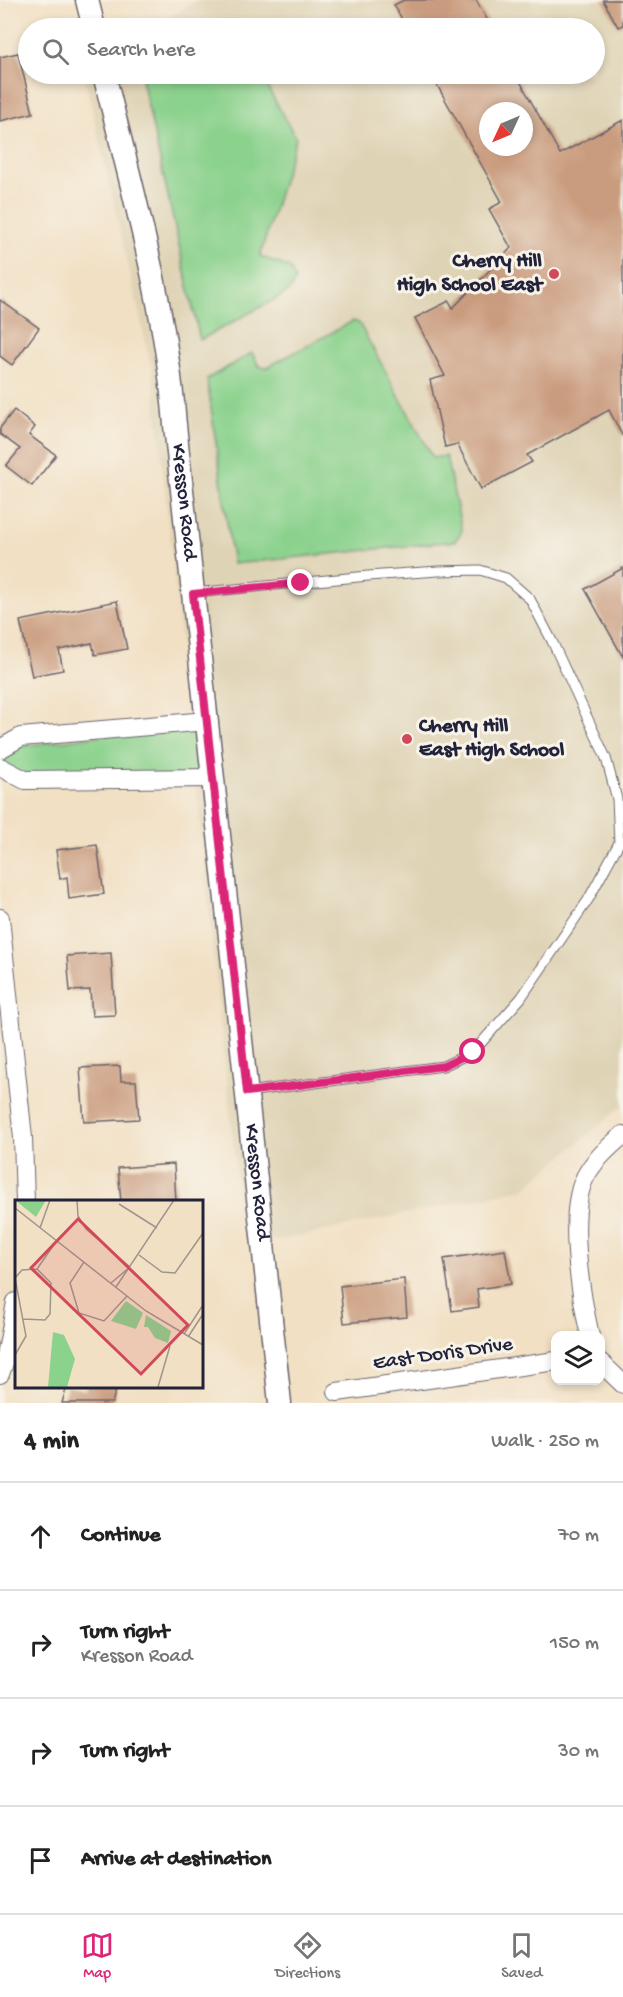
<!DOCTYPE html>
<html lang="en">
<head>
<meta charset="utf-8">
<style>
  body { margin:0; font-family:"Gochi Hand",sans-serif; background:#f2f2f2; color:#222 }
  .controls { position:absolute; right:18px; bottom:18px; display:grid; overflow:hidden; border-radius:12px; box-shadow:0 3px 9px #0003 }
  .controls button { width:54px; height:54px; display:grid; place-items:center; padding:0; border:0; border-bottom:2px solid #e0e0e0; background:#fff; color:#222; font:30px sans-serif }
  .compass { position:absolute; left:479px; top:102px; width:54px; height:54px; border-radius:50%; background:#fff; box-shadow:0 3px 9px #0003; rotate:226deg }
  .stop { position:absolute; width:18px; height:18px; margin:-14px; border:4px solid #db2777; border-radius:50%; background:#fff }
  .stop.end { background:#db2777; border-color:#fff; box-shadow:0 2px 6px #0008 }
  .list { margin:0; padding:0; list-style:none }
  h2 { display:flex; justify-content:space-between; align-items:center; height:78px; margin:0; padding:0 24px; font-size:26px }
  h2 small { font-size:20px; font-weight:400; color:#767676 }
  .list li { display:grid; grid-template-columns:39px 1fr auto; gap:18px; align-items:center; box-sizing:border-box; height:108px; padding:0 24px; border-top:2px solid #e0e0e0 }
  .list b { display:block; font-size:22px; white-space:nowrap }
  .list p { margin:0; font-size:20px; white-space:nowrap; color:#767676 }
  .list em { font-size:20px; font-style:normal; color:#767676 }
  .icon { flex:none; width:33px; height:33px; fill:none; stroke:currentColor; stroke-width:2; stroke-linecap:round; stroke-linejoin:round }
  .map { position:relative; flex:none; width:623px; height:1403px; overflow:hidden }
  .search { position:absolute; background:#fff; box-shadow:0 3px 9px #0003; left:18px; right:18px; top:18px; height:66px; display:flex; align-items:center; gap:15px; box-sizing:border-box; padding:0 21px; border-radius:33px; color:#767676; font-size:22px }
  .sheet { height:510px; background:#fff }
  nav { display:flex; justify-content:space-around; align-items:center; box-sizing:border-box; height:84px; border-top:2px solid #e0e0e0; background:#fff; font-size:16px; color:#767676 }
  nav a { display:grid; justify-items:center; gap:3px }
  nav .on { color:#db2777 }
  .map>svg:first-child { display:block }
</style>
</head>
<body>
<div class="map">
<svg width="623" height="1403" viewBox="0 0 623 1403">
  <rect width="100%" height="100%" fill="#f7f3e8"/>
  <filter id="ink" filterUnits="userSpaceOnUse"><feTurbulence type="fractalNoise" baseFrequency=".0167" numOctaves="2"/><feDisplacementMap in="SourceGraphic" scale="12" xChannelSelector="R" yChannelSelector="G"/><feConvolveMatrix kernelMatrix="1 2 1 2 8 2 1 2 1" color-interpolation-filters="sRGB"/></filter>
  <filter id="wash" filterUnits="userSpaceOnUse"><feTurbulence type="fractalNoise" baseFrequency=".008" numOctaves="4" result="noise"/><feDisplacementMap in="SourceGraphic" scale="24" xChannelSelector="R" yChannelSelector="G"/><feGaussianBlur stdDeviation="1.35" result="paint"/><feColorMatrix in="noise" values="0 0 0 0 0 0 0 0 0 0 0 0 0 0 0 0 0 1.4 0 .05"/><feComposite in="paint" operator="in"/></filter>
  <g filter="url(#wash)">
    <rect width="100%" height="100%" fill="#f2e0c4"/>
    <path fill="#dfd3b5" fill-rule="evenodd" d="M198,0H623V1105L524,1189L277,1241L242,1229L153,374L84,74H594V28H150ZM488,111H524V147H488Z"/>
    <path fill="#8bd28d" stroke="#567a64" stroke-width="1.5" d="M153,74H260L296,138L260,256L290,268L295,280L291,289L286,293L200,340L142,79Z
      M353,321L359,323L433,458L446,456L462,531L455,541L233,564L207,379L252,353L259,366L266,368Z
      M207,721L213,778L25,780L0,767V749Z"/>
    <g id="blocks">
      <path fill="#ca9c7f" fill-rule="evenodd" d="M404,0H476L492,28H407L394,5Z
        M603,0H623V25L618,27Z
        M18,53L33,113L0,121V57Z
        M431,74H516L560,154L623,120V437L609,410L527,455L532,462L481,489L457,444L445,447L430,380L445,376L415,318L449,301L453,308L511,248L489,209L502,202ZM488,111H524V147H488Z
        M0,300L39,328L12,365L0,356Z
        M14,410L35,427L29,435L56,455L32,486L6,466L20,449L0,434V428Z
        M623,568V657L585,589Z
        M117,601L127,649L95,655L92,643L59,650L63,670L32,676L20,621Z
        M97,845L104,894L69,899L67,877L60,879L56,850Z
        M111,953L115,1015L92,1016L90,990L70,991L67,956Z
        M120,1066L121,1081H136L139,1119L84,1122L80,1068Z
        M174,1164L176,1202H121L118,1168Z
        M505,1250L511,1284L477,1289L479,1307L452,1311L444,1259Z
        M404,1279L407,1317L344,1323L340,1286Z
        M67,1386L85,1390L86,1386H117L112,1403H62Z"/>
    </g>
  </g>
  <g filter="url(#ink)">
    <use href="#blocks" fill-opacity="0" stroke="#6b646b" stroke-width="1.5"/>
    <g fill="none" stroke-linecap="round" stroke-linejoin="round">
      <defs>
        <path id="service" d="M194,593L368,576L438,571L480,570L506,578L530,599L552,641L606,758L617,799L619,843L588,900L521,998L473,1052L443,1066L247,1092"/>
        <path id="minor" d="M0,749L21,737L207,721
          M0,767L25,780L213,778
          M0,918L23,1138L25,1202
          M590,1336C581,1296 565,1207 588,1172C596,1159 611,1145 623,1135
          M600,1362L623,1384
          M0,1374L6,1357L16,1302
          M337,1392L556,1361"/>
        <g id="tertiary">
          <path d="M87,0L94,28"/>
          <path id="s1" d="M104,74C132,189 166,306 175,425L280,1403"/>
        </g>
      </defs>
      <use href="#service" stroke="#6b646b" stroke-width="11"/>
      <use href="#minor" stroke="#6b646b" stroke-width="20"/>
      <use href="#tertiary" stroke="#6b646b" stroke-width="25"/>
      <use href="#service" stroke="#fff" stroke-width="9"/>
      <use href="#minor" stroke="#fff" stroke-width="18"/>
      <use href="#tertiary" stroke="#fff" stroke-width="22"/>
    </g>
  </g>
  <g fill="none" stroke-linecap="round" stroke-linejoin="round" filter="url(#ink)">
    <path stroke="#db2777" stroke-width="8" d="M301,583L193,594L247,1092L443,1066L473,1052"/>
  </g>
  <g fill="#d1495b" stroke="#f7f3e8" stroke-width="2">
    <circle cx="554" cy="274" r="6"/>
    <circle cx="407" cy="739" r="6"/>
  </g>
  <g text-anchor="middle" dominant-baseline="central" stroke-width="6" stroke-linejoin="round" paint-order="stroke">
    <g font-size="21" font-weight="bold" fill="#22223b" stroke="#f7f3e8" text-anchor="end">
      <text x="542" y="262">Cherry Hill<tspan x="542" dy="24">High School East</tspan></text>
      <text x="419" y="727" text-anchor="start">Cherry Hill<tspan x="419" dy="24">East High School</tspan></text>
    </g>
    <g font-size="21" fill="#22223b" stroke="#f7f3e8">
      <text stroke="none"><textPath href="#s1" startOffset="436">Kresson Road</textPath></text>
      <text stroke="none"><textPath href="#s1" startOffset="1120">Kresson Road</textPath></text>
      <text transform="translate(443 1355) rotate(-8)">East Doris Drive</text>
    </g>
  </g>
  <g transform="translate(15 1200)">
    <rect width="188" height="188" fill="#f2e0c4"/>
    <path d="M0,0H31L21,17ZM111,101L128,113L121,129L96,121ZM131,115L156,131L153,143L140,138L133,127H129ZM38,132L49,135L60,159L52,187H33Z" fill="#8bd28d"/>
    <path fill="none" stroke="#9f948d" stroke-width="1.5" d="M62,0L63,16L71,29L115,67M104,4L142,28M0,8L131,111L188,145M25,28L35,0M124,55L147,72L160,73L188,33M69,62L55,83L64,113L89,121L112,96M22,69L38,46M96,83L115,67M101,87L159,0M8,119L30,120L35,114L36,83L22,69M169,134L188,105M173,137L188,114M0,155L11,136L0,78L7,70L22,69M143,187L155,146"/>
    <path fill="#d1495b" fill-opacity="0.15" stroke="#d1495b" stroke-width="3" d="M63,19L173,125L126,174L16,68Z"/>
    <rect width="188" height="188" fill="none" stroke="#22223b" stroke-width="3"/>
  </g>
</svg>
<div class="controls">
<button><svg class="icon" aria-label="layers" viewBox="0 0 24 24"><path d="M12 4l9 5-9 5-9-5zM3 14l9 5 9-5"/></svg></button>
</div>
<svg class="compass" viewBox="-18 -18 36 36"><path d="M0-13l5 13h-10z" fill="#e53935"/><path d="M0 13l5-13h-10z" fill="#767676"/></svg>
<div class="stop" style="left:473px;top:1052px"></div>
<div class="stop end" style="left:301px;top:583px"></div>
<div class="search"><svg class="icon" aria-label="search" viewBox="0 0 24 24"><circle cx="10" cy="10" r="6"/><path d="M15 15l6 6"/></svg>Search here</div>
</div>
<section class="sheet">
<h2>4 min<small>Walk · 250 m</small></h2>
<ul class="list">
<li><svg class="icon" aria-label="ahead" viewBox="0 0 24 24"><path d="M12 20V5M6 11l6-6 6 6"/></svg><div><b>Continue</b></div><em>70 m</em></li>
<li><svg class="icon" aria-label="right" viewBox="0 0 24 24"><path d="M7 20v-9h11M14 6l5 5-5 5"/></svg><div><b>Turn right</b><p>Kresson Road</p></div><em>150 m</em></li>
<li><svg class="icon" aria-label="right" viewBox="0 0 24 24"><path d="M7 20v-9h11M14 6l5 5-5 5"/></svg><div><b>Turn right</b></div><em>30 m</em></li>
<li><svg class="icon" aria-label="arrive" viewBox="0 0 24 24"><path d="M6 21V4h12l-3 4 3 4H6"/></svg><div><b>Arrive at destination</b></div></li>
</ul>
</section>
<nav>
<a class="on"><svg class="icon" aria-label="map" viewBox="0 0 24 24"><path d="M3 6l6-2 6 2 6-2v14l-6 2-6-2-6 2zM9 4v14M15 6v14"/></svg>Map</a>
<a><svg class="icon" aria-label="directions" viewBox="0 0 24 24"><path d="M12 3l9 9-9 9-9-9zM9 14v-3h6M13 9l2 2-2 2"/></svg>Directions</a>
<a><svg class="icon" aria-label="saved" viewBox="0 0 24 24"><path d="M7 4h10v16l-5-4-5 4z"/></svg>Saved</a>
</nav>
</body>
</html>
